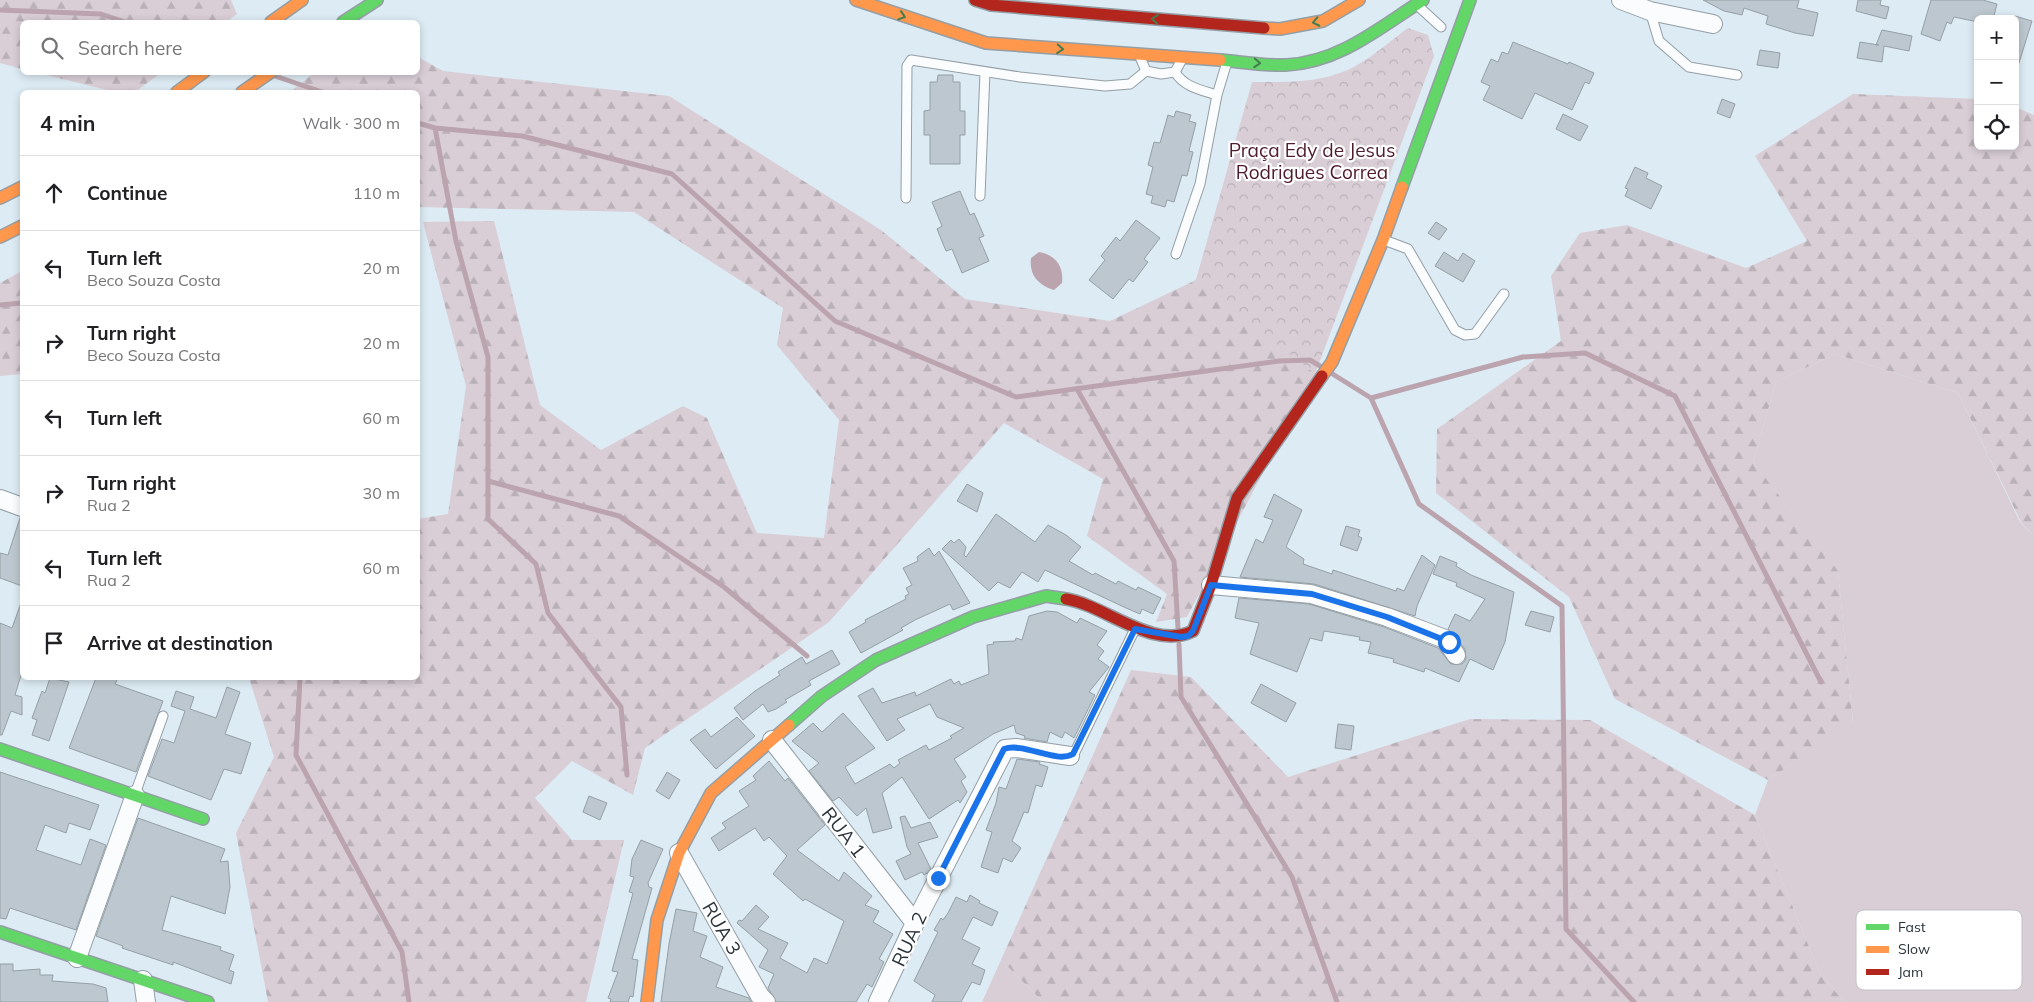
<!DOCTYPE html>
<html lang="en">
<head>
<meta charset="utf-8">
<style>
  body { margin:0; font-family:Mulish,sans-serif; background:#f2f2f2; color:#202124 }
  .controls { position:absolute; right:15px; top:15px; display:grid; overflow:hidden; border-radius:8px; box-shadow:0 2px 8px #0003 }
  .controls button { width:45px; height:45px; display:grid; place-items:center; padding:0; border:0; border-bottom:1px solid #e0e0e0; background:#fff; color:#202124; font:25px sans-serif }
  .stop { position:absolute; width:15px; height:15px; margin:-11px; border:4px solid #1a73e8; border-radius:50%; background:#fff }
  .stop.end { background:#1a73e8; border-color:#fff; box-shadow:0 1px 5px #0008 }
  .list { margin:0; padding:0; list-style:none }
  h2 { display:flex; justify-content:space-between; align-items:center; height:65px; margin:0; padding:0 20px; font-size:21px }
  h2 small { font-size:16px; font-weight:400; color:#757577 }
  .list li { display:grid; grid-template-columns:32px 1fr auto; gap:15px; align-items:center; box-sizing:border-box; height:75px; padding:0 20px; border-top:1px solid #e0e0e0 }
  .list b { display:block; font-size:19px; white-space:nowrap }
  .list p { margin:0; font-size:16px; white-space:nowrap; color:#757577 }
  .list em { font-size:16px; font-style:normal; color:#757577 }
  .icon { flex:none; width:28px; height:28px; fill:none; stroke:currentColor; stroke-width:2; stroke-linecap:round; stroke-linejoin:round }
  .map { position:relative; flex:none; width:2034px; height:1002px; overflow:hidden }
  .search { position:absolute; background:#fff; box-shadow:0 2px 8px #0003; left:20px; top:20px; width:400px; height:55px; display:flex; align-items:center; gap:12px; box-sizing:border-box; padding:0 18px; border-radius:8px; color:#757577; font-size:19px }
  .panel { position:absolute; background:#fff; box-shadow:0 2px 8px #0003; left:20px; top:90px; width:400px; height:590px; border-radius:8px }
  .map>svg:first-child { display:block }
</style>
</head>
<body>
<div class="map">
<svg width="2034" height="1002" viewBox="0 0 2034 1002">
  <defs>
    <pattern id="forest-firs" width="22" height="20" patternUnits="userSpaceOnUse" patternTransform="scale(1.25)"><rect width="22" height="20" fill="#d9ced6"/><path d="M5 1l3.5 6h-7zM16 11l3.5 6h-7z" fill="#bab1b8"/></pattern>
    <pattern id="park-crowns" width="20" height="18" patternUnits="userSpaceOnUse" patternTransform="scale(1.25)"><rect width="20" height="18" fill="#d9ced6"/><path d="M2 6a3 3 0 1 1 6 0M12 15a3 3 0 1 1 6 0" fill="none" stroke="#bab1b8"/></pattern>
  </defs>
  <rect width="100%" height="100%" fill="#ddebf4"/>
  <path fill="#d9ced6" d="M1835,354L1958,393L2020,522L2034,537V1002H1845L1821,976L1755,815L1768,780L1853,722L1838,572L1753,462L1776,382Z
    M1001,960L1043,1002H982Z"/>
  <path fill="url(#forest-firs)" d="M0,0H231L237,14L226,22H22V69L0,63Z
    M418,57L443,71L669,96L881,230L965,299L1110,321L1196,280L1236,144L1315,374L1187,617L1156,622L1167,594L1087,536L1103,479L1004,423L829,622L645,748L633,795L572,761L535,798L572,840H624L586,1002H268L236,833L274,757L249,678H418V519L448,514L466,386L423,222L494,221L540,405L601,450L683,406L707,418L757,533L824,538L839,420L777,345L783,308L634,212L418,207V92H290L314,73L418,72Z
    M38,73H161L135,92H115Z
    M1853,94L1978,99V146H2015V107L2034,115V537L2021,522L1958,393L1835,354L1776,382L1753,462L1838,571L1853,723L1768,780L1615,699L1569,597L1436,493L1437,429L1561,341L1551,276L1580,233L1627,225L1746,268L1807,241L1755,156Z
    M22,271V374L0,376V283Z
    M1131,670L1191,677L1288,777L1470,719L1590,720L1755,815L1821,976L1845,1002H1043L1001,960Z"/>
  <path fill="url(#park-crowns)" d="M1408,28L1428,35L1434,56L1315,374L1196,280L1252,82C1280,82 1310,83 1337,74C1363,66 1386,44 1408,28Z"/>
  <path fill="#bba4ae" d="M1039,252C1056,255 1064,267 1062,283L1054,290C1039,285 1029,276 1031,258Z"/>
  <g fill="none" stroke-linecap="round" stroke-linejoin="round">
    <path stroke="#bba4ae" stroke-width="5" d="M0,10L101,14L125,22
      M275,76L322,92
      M418,123L435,128L522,136L672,174L835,321L1016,397L1279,361L1310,360L1320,366
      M435,128L456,241L488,357V519L536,564L548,613L621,707L627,775
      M0,305L22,303
      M1331,373L1371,398L1419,504L1562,606L1566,929L1634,1002
      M1077,389L1174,561L1178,628
      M1371,398L1523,357L1585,353L1675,396L1821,682
      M488,481L619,516L724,587L807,656
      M1179,644L1181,697L1292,877L1337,1002
      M300,678L296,755L402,952L409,1002"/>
  </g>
  <path fill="#bdc7cf" stroke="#949fa6" d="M1703,0H1799L1797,8L1818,13L1813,36L1795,33L1766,24L1768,16L1744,8L1742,15L1724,11Z
    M1858,0H1881L1880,5L1889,7L1886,19L1856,11Z
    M1931,0H1983L1997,4L1993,19H1978V22L1954,17L1951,24L1947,22L1940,41L1921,34Z
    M2015,16L2032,21L2018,66H2015Z
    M1882,30L1912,36L1909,51L1884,46L1882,62L1857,58L1860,42L1879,45H1876Z
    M1513,42L1568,64L1569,62L1594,73L1589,84L1585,82L1572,110L1535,93L1522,119L1483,100L1490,86L1481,82L1491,59L1498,62L1502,52L1508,54Z
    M1760,50L1780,53L1778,68L1757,65Z
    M938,75H953V82H960V111H965V135H960V164H930V135H924V111L930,110V82H937Z
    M1722,99L1735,104L1730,118L1717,113Z
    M1176,111L1191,115L1189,121L1196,123L1189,151L1193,152L1187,176L1182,175L1174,202L1167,200L1165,207L1151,203L1153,196L1146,194L1153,167L1148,165L1154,142L1160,143L1168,115L1174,117Z
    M1563,114L1588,126L1580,141L1556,129Z
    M1635,167L1648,173L1646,178L1662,186L1651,209L1625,196L1628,189L1625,188Z
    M960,191L970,215L974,213L984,236L979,238L989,261L962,273L952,249L946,251L937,229L942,226L932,202Z
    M1136,220L1160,238L1144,259L1148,262L1133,282L1129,279L1113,299L1089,280L1105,260L1101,256L1116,237L1120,241Z
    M1436,222L1447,229L1439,240L1428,233Z
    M1444,252L1458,261L1463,253L1475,261L1463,282L1435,266Z
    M967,484L983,493L977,512L957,501Z
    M1274,494L1302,510L1286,547L1304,559L1303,564L1332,574L1333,570L1396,591L1397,588L1404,591L1422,555L1435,565L1417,606L1415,616L1314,584L1240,577L1256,539L1263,543L1273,520L1264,517Z
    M996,514L1035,542L1048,525L1066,535L1081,547L1069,561L1093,575L1095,573L1116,584L1118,581L1136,590L1138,587L1161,598L1153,614L1142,609L1140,614L1126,608L1045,570L1038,582L1022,572L1010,588L998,582L989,591L942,549L951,540L954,543L959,539L966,547L964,555L966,557Z
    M20,518H22V586L0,578V553L8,555Z
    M1346,526L1360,530L1358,536L1362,538L1357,551L1340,545Z
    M929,548L934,556L939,551L970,603L953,610L950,604L915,620L901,628L903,630L861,653L849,632L866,622L865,620L906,599L905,596L909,594L906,588L912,585L903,568L918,561L917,557Z
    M1440,556L1457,563L1456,566L1471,575L1514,592L1505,642L1493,670L1470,659L1459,682L1425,668L1424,672L1393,662L1394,659L1368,653L1371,642L1359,640L1360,637L1324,631L1322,641L1310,638L1297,672L1250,654L1259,623L1235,618L1239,598L1309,604L1384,627L1438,648L1451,664H1462L1466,659L1465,649L1448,629L1455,614L1470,621L1485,599L1456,586L1457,583L1433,574Z
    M21,603L22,672L15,695L22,697V715L11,711L2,735H0V623L12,628Z
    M1047,611L1057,612L1077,623L1080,618L1107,631L1097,645L1104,651L1098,659L1109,667L1089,692L1095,695L1074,738L1065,732L1062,738L1050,732L1047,742L1024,738L1025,736L1016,733L1014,725L993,734L954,759L966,777L961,781L967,792L960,803L958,800L929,819L902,777L882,793L892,828L873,833L866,808L857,816L839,797L833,801L809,771L819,763L792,741L813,723L822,732L843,713L875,748L845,767L855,784L890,764L894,768L900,763L898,760L926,745L929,750L952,738L950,736L964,728L937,717L930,704L897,719L905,730L887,741L858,696L873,688L882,703L915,692L916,696L951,679L954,684L959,681L961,685L989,674L987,645L994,644L993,642L1015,641L1016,638L1022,640L1029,616Z
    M1531,611L1554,617L1550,632L1525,625Z
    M832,650L840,664L809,681L811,685L785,700L787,702L776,709L768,712L763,704L743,720L734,708L755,691L780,675L778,672L802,657L806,664Z
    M50,678L69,682L49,741L32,735L37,720L32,718L42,691L45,693Z
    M96,678H118L115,684L163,701L136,772L69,748Z
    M1261,684L1296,703L1286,722L1251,703Z
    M227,687L240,692L225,734L251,743L241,774L224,769L211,800L148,776L162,739L174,743L185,711L171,706L176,691L194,697L190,709L216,718Z
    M737,717L755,736L716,769L690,740L705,729L711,737Z
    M1338,724L1354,726L1351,750L1335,748Z
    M1017,759L1040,762L1039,764L1048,767L1042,787L1036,785L1028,813L1024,812L1012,841L1021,848L1012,862L1003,858L998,873L981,867L992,832L986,830L996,803L999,787L1006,789Z
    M769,761L785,781L788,778L825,825L797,850L839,881L844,872L872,896L865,905L879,911L873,922L893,934L879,959L884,962L872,987L867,984L856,1002H776L768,988L774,974L759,967L768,950L737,923L739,920L742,921L756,905L769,917L758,929L788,943L780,958L807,973L814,958L827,964L844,921L805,899L803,901L773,874L787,856L769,837L764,841L755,828L719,851L711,838L726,828L722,823L749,806L739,791L756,780L753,776Z
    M0,772L99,805L90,830L69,823L66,833L45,825L36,850L81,865L90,839L106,845L76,930L10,908L6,919L0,918Z
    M667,772L680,780L669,799L656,791Z
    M589,796L607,803L600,820L583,812Z
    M905,816L911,828L930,822L938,837L918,843L931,869L929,872L924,875L922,872L905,880L896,861L911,854L907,847L900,817Z
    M138,818L225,849L220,862L228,861L230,887L225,914L171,896L162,930L221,947L220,950L234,955L229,970L234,972L231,984L173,962V965L122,948L123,946L96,936Z
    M641,840L663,849L648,883L649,887L652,888L632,959L638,960L633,997L630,996L628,1002H610L611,999L608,998L618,972L612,971L633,893L629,892L634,877L630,876L632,859Z
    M970,895L980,901L979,903L998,912L992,926L973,917L962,939L980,948L972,964L985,970L980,985L972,982L961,1002H932L935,995L914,981L938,932L934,930L941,918L943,920L948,913L956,897L967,902Z
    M676,909L697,913L693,931L707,936L700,957L723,967L716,987L749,998L751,1002H661L669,944Z
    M0,964H13V971L40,969V975H53L52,981L93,984L106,988L108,1002H0Z"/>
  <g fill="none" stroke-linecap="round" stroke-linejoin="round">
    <defs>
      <path id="lane" d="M1417,5L1441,27
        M1650,11L1659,41L1689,67L1737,75
        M1146,71L1161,74L1175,72
        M1217,95L1227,62
        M980,196L985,72
        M906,198L907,66L911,60L1020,77L1105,86L1130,84L1146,71L1140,57
        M1384,240L1408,249L1455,330L1465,335L1475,334L1504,294
        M1176,254L1200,184L1217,95C1201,90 1184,87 1175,72L1181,61
        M1070,756L1075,752L1135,629
        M135,794L163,716"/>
      <path id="street" d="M1621,0L1650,11L1713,24
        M0,499L22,507
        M1211,585L1311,594L1387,617L1445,639L1456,655
        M772,740L915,923
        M679,853L760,996L766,1002
        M77,958L135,795
        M143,980L146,1002
        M878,1002L915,923L1005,749L1016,748L1070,756"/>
      <path id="fast" d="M343,22L377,0
        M1220,60C1242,62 1264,66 1286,65C1340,62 1379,28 1423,0
        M1402,187L1470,0
        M789,725L822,696L876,660L973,617L1046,596L1066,599
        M0,749L203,819
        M0,932L208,1002"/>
      <path id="slow" d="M856,0L986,43L1220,60
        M271,22L302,0
        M1264,28L1280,29L1323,21L1359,0
        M177,92L204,72
        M242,92L271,72
        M0,198L22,187
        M0,237L22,226
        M1322,376L1332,362L1383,240L1402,187
        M647,1002L657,920L679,853L711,793L789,725"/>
      <path id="jam" d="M975,0L991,5L1264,28
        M1066,599C1105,605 1153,651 1193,631L1211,585L1237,498L1322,376"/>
    </defs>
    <use href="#lane" stroke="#949ea5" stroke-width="11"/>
    <use href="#street" stroke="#949ea5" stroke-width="20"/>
    <use href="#fast" stroke="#949ea5" stroke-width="14"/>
    <use href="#slow" stroke="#949ea5" stroke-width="14"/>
    <use href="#jam" stroke="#949ea5" stroke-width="14"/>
    <use href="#lane" stroke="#fafcfd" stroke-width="9"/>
    <use href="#street" stroke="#fafcfd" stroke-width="18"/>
    <use href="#fast" stroke="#63d668" stroke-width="11"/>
    <use href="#slow" stroke="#ff974d" stroke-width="11"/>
    <use href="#jam" stroke="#b3261e" stroke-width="11"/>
  </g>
  <defs><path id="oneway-chevron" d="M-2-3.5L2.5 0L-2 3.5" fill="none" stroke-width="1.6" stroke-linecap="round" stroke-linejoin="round" transform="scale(1.25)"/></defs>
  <g stroke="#447c4f">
    <use href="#oneway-chevron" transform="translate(902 16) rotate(18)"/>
    <use href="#oneway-chevron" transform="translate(1155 19) rotate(-175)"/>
    <use href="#oneway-chevron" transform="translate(1316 22) rotate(168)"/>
    <use href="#oneway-chevron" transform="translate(1060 49) rotate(4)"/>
    <use href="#oneway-chevron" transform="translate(1257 63) rotate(4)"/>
  </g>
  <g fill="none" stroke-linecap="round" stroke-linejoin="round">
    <path stroke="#1a73e8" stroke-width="6" d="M938,878L1004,749C1024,742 1056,764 1073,754L1135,629L1181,637L1188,636L1193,631L1211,585L1312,594L1387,617L1449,642"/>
  </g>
  <g text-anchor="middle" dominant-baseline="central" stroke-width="4.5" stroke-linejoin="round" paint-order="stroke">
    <g font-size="19" fill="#4f1c2d" stroke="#fff">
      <text x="1312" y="150">Praça Edy de Jesus<tspan x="1312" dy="22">Rodrigues Correa</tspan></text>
    </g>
    <g font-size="19" fill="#2a333a" stroke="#fff">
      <text transform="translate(844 832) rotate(52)">RUA 1</text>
      <text transform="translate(722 928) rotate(60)">RUA 3</text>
      <text transform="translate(909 939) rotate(-65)">RUA 2</text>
    </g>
  </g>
  <rect x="1856" y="910" width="166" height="80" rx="8" fill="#fff" stroke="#bfc2c4" stroke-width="1"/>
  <rect x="1866" y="924" width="23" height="6" fill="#63d668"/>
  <rect x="1866" y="946" width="23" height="7" fill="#ff974d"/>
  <rect x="1866" y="969" width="23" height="6" fill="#b3261e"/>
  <g font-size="14" fill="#2a333a">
    <text x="1898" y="932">Fast</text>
    <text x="1898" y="954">Slow</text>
    <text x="1898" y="977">Jam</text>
  </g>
</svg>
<div class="controls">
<button>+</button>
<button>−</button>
<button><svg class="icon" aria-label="locate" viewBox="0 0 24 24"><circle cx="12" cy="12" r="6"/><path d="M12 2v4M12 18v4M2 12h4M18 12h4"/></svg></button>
</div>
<div class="stop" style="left:1449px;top:642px"></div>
<div class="stop end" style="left:938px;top:878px"></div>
<div class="search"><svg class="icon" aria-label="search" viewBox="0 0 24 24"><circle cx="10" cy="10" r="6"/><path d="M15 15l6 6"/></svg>Search here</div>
<section class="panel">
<h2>4 min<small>Walk · 300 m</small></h2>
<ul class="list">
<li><svg class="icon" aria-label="ahead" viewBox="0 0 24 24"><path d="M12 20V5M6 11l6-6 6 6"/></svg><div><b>Continue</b></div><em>110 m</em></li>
<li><svg class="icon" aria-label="left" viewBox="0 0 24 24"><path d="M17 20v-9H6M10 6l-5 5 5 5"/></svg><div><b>Turn left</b><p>Beco Souza Costa</p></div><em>20 m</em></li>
<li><svg class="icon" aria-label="right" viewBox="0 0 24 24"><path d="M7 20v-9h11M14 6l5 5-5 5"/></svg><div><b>Turn right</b><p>Beco Souza Costa</p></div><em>20 m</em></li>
<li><svg class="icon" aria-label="left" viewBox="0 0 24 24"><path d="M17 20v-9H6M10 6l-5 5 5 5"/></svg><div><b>Turn left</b></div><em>60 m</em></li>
<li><svg class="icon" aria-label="right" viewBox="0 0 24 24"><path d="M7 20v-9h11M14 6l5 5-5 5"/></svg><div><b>Turn right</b><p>Rua 2</p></div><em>30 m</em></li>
<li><svg class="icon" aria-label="left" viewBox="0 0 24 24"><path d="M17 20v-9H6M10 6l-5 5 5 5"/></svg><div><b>Turn left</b><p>Rua 2</p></div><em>60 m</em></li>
<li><svg class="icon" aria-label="arrive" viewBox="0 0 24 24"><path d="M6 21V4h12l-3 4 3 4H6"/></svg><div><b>Arrive at destination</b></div></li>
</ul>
</section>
</div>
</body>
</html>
